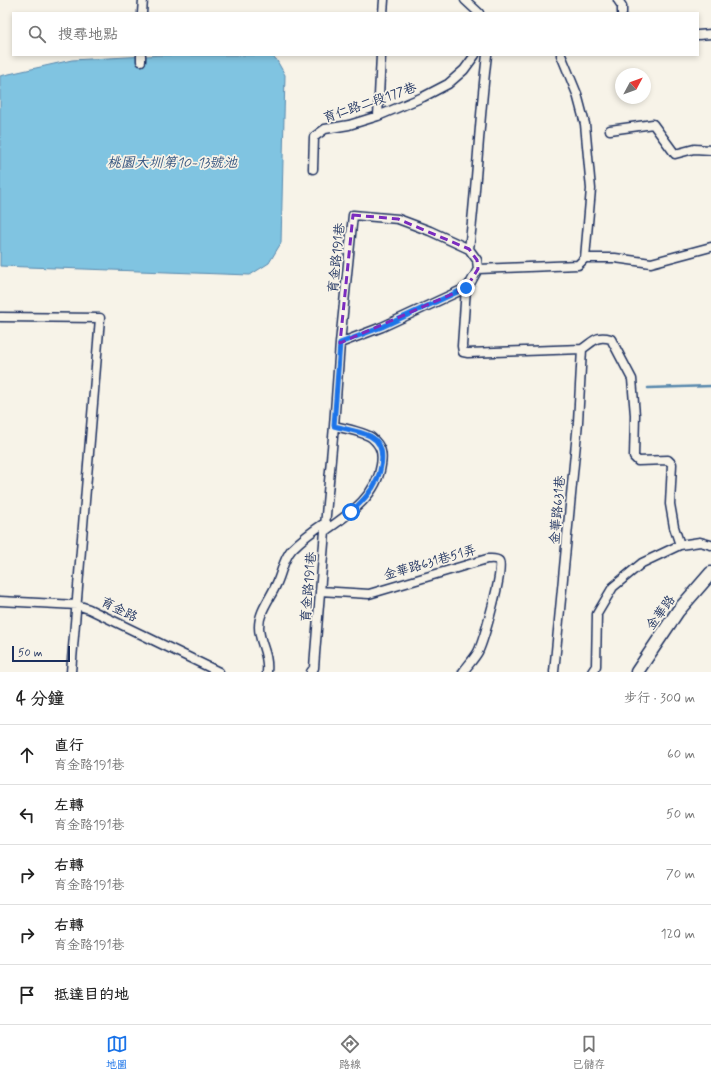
<!DOCTYPE html>
<html lang="zh-TW">
<head>
<meta charset="utf-8">
<style>
  body { margin:0; font-family:Mynerve,"LXGW WenKai TC",sans-serif; background:#f6f6f6; color:#222 }
  .compass { position:absolute; left:615px; top:68px; width:36px; height:36px; border-radius:50%; background:#fff; box-shadow:0 2px 6px #0003; rotate:49deg }
  .scale { position:absolute; left:12px; bottom:10px; width:58px; box-sizing:border-box; padding-left:4px; border:2px solid #1b2f5e; border-top:0; font-size:11px; line-height:14px; white-space:nowrap; color:#1b2f5e; -webkit-text-stroke:3px #f7f3e8; paint-order:stroke }
  .stop { position:absolute; width:12px; height:12px; margin:-9px; border:3px solid #1a73e8; border-radius:50%; background:#fff }
  .stop.end { background:#1a73e8; border-color:#fff; box-shadow:0 1px 4px #0008 }
  .list { margin:0; padding:0; list-style:none }
  h2 { display:flex; justify-content:space-between; align-items:center; height:52px; margin:0; padding:0 16px; font-size:17px }
  h2 small { font-size:13px; font-weight:400; color:#767676 }
  .list li { display:grid; grid-template-columns:26px 1fr auto; gap:12px; align-items:center; box-sizing:border-box; height:60px; padding:0 16px; border-top:1px solid #e0e0e0 }
  .list b { display:block; font-size:15px; white-space:nowrap }
  .list p { margin:0; font-size:13px; white-space:nowrap; color:#767676 }
  .list em { font-size:13px; font-style:normal; color:#767676 }
  .icon { flex:none; width:22px; height:22px; fill:none; stroke:currentColor; stroke-width:2; stroke-linecap:round; stroke-linejoin:round }
  .map { position:relative; flex:none; width:711px; height:672px; overflow:hidden }
  .search { position:absolute; background:#fff; box-shadow:0 2px 6px #0003; left:12px; right:12px; top:12px; height:44px; display:flex; align-items:center; gap:10px; box-sizing:border-box; padding:0 14px; border-radius:0px; color:#767676; font-size:15px }
  .sheet { height:352px; background:#fff }
  nav { display:flex; justify-content:space-around; align-items:center; box-sizing:border-box; height:56px; border-top:1px solid #e0e0e0; background:#fff; font-size:11px; color:#767676 }
  nav a { display:grid; justify-items:center; gap:2px }
  nav .on { color:#1a73e8 }
  .map>svg:first-child { display:block }
</style>
</head>
<body>
<div class="map">
<svg width="711" height="672" viewBox="0 0 711 672">
  <rect width="100%" height="100%" fill="#f7f3e8"/>
  <filter id="ink" filterUnits="userSpaceOnUse"><feTurbulence type="fractalNoise" baseFrequency=".025" numOctaves="2"/><feDisplacementMap in="SourceGraphic" scale="8" xChannelSelector="R" yChannelSelector="G"/><feConvolveMatrix kernelMatrix="1 2 1 2 8 2 1 2 1" color-interpolation-filters="sRGB"/></filter>
  <g filter="url(#ink)">
    <path fill="#80c4e1" stroke="#5888ad" d="M164,55H270L276,59L285,75L281,243L269,263L250,275L0,266V76L72,60Z"/>
    <g fill="none" stroke-linecap="round" stroke-linejoin="round">
      <path stroke="#5888ad" stroke-width="2.5" d="M648,388L711,386"/>
      <defs>
        <path id="street" d="M465,0L479,13
          M618,0L622,6V13
          M142,13L143,0
          M383,13L384,0
          M698,35L711,34
          M141,61V55
          M378,116L381,55
          M610,130L653,124L675,154L694,149L711,150
          M313,169L314,137L325,129L349,125L378,116L423,97L448,84L464,70L475,55
          M469,249C477,185 479,120 487,55
          M585,258H615L651,263L711,247
          M478,269L578,265L585,258L591,189L585,124L577,94L561,55
          M466,288L462,346L463,352L468,353L582,349
          M0,317L100,318L71,672
          M582,349C594,341 596,335 611,339L632,379L635,415L634,457L638,461L668,460L672,464L670,504L674,527L680,545
          M325,526L334,426
          M320,591L369,594L487,559C491,559 496,558 499,561C505,568 483,642 478,652C474,659 468,665 463,672
          M0,601L77,605L89,609L219,672
          M267,672C269,653 259,643 259,627C259,611 270,599 276,585C282,573 283,559 292,549C302,539 314,530 326,522
          M311,672L314,668L315,654L325,531C349,514 377,496 381,465C383,453 381,446 372,438C365,432 343,428 334,426L340,343L353,215L398,219L430,231L469,249L477,260L478,269L471,282L466,288L382,327L340,343
          M554,672L578,422L582,349
          M592,672L596,666L597,614L613,587L642,563L680,545L700,542L711,545"/>
        <path id="secondary" d="M637,672L678,611L711,573"/>
      </defs>
      <use href="#street" stroke="#1b2f5e" stroke-width="11"/>
      <use href="#secondary" stroke="#1b2f5e" stroke-width="15"/>
      <use href="#street" stroke="#f7f3e8" stroke-width="8"/>
      <use href="#secondary" stroke="#f7f3e8" stroke-width="12"/>
    </g>
  </g>
  <g fill="none" stroke-linecap="round" stroke-linejoin="round" filter="url(#ink)">
    <path stroke="#1a73e8" stroke-width="5" d="M351,512C357,506 363,501 368,494C380,480 391,447 370,436C359,431 345,429 334,426L340,343L382,327L466,288"/>
  </g>
  <path fill="none" stroke="#7b2cbf" stroke-width="3" stroke-dasharray="8 5" stroke-linejoin="round" d="M353,215L398,219L469,249L477,260L478,269L466,288L340,343Z"/>
  <g text-anchor="middle" dominant-baseline="central" stroke-width="3.5" stroke-linejoin="round" paint-order="stroke">
    <g font-size="13" fill="#1b2f5e" stroke="#f7f3e8">
      <text transform="translate(370 103) rotate(-19)">育仁路二段177巷</text>
      <text transform="translate(337 258) rotate(-84)">育金路191巷</text>
      <text transform="translate(558 510) rotate(-85)">金華路631巷</text>
      <text transform="translate(430 563) rotate(-16)">金華路631巷51弄</text>
      <text transform="translate(309 587) rotate(-85)">育金路191巷</text>
      <text transform="translate(119 610) rotate(26)">育金路</text>
      <text transform="translate(661 613) rotate(-54)">金華路</text>
    </g>
    <g font-size="14" font-style="italic" fill="#34547f" stroke="#f7f3e8">
      <text x="172" y="163">桃園大圳第10-13號池</text>
    </g>
  </g>
</svg>
<svg class="compass" viewBox="-18 -18 36 36"><path d="M0-13l5 13h-10z" fill="#e53935"/><path d="M0 13l5-13h-10z" fill="#767676"/></svg>
<div class="scale">50 m</div>
<div class="stop" style="left:351px;top:512px"></div>
<div class="stop end" style="left:466px;top:288px"></div>
<div class="search"><svg class="icon" aria-label="search" viewBox="0 0 24 24"><circle cx="10" cy="10" r="6"/><path d="M15 15l6 6"/></svg>搜尋地點</div>
</div>
<section class="sheet">
<h2>4 分鐘<small>步行 · 300 m</small></h2>
<ul class="list">
<li><svg class="icon" aria-label="ahead" viewBox="0 0 24 24"><path d="M12 20V5M6 11l6-6 6 6"/></svg><div><b>直行</b><p>育金路191巷</p></div><em>60 m</em></li>
<li><svg class="icon" aria-label="left" viewBox="0 0 24 24"><path d="M17 20v-9H6M10 6l-5 5 5 5"/></svg><div><b>左轉</b><p>育金路191巷</p></div><em>50 m</em></li>
<li><svg class="icon" aria-label="right" viewBox="0 0 24 24"><path d="M7 20v-9h11M14 6l5 5-5 5"/></svg><div><b>右轉</b><p>育金路191巷</p></div><em>70 m</em></li>
<li><svg class="icon" aria-label="right" viewBox="0 0 24 24"><path d="M7 20v-9h11M14 6l5 5-5 5"/></svg><div><b>右轉</b><p>育金路191巷</p></div><em>120 m</em></li>
<li><svg class="icon" aria-label="arrive" viewBox="0 0 24 24"><path d="M6 21V4h12l-3 4 3 4H6"/></svg><div><b>抵達目的地</b></div></li>
</ul>
</section>
<nav>
<a class="on"><svg class="icon" aria-label="map" viewBox="0 0 24 24"><path d="M3 6l6-2 6 2 6-2v14l-6 2-6-2-6 2zM9 4v14M15 6v14"/></svg>地圖</a>
<a><svg class="icon" aria-label="directions" viewBox="0 0 24 24"><path d="M12 3l9 9-9 9-9-9zM9 14v-3h6M13 9l2 2-2 2"/></svg>路線</a>
<a><svg class="icon" aria-label="saved" viewBox="0 0 24 24"><path d="M7 4h10v16l-5-4-5 4z"/></svg>已儲存</a>
</nav>
</body>
</html>
